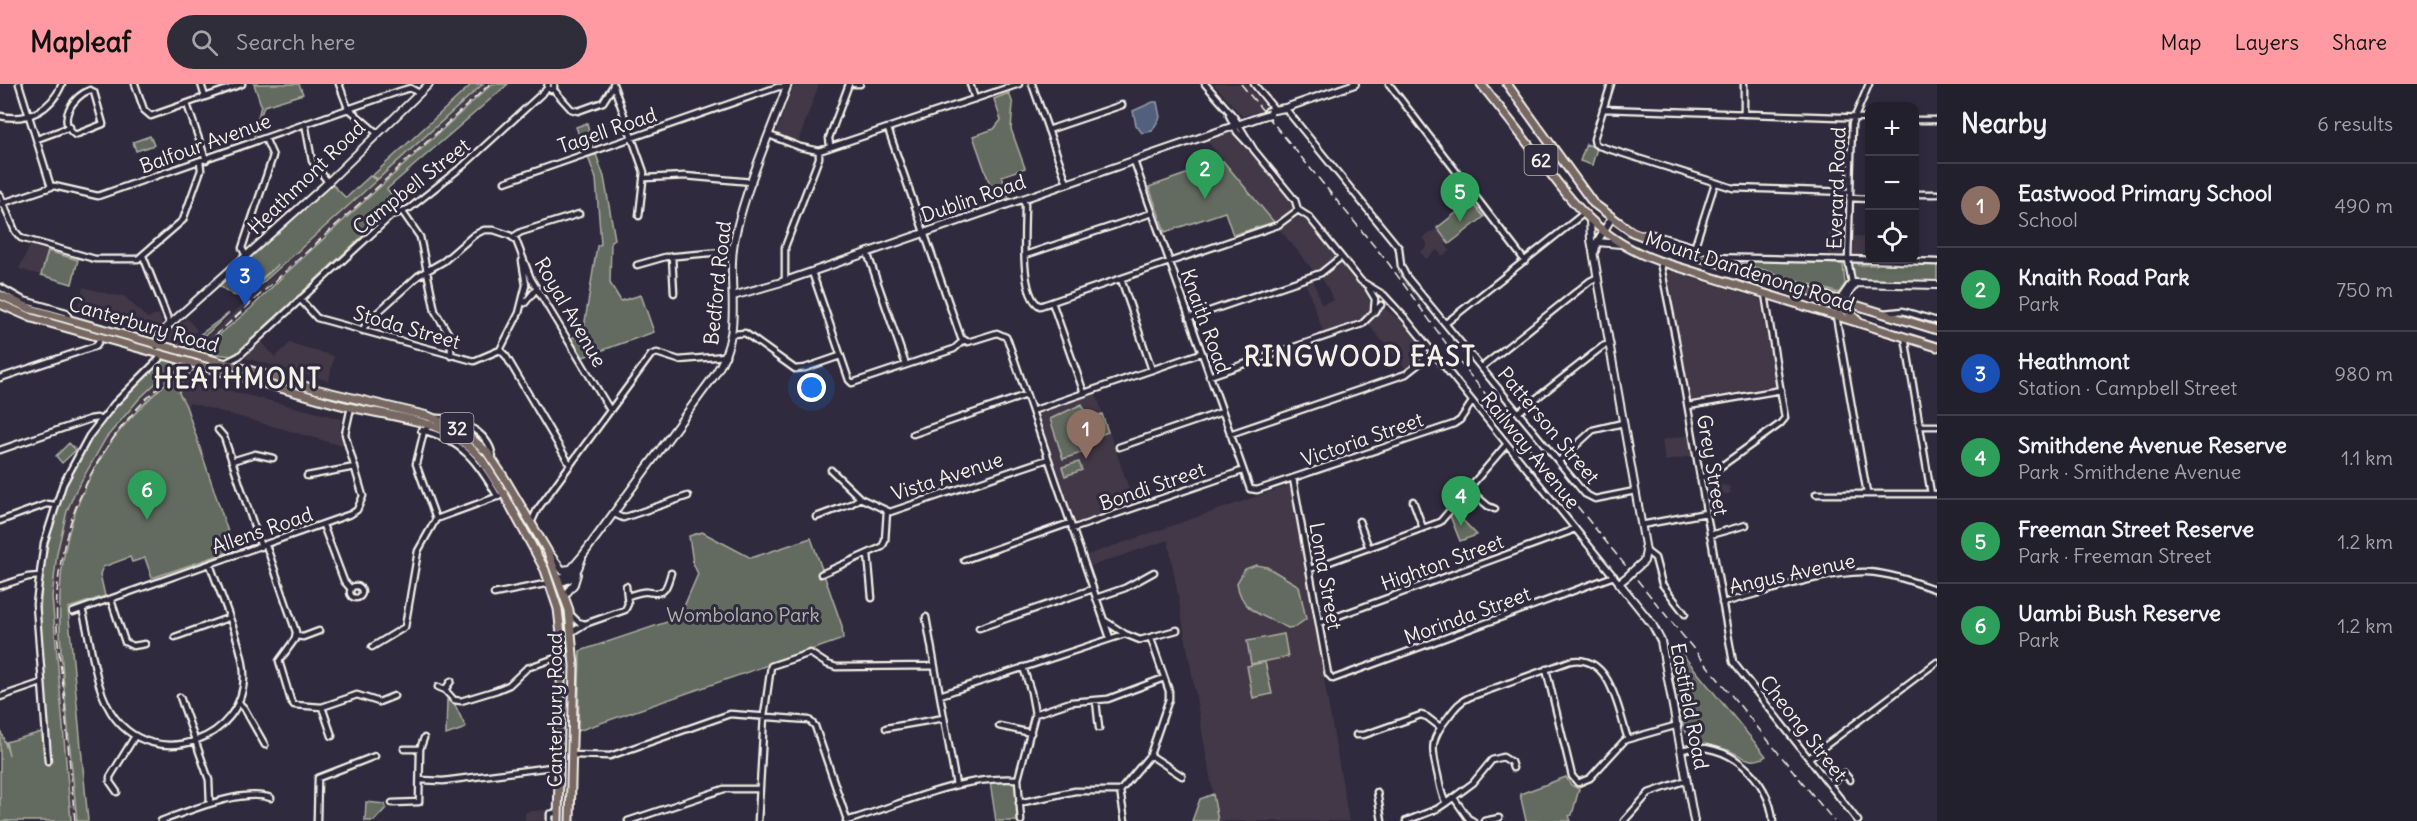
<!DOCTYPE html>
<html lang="en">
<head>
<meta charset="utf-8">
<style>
  body { margin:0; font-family:Delius,sans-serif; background:#2f2d3a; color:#f1f3f6 }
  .controls { position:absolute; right:18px; top:18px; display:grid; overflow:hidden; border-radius:12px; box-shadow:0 3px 9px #0003 }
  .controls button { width:54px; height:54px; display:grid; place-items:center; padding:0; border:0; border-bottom:2px solid #403e4a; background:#23202e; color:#f1f3f6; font:30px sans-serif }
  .you { position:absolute; left:812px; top:304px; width:21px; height:21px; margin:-15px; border:4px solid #fff; border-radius:50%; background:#1a73e8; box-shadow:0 0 0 9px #1a73e833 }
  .badge { display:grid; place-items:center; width:39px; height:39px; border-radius:50%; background:#ff9aa2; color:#fff; font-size:20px; font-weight:700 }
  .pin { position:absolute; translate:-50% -50px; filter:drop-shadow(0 2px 3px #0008) }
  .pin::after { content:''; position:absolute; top:32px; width:21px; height:18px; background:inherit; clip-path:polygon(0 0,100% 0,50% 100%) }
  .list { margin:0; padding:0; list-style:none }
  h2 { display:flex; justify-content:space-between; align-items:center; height:78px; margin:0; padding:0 24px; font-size:26px }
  h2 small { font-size:20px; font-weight:400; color:#a3a3aa }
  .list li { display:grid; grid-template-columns:39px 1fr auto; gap:18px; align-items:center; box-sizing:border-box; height:84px; padding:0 24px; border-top:2px solid #403e4a }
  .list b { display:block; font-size:22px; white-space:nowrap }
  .list p { margin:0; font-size:20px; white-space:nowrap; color:#a3a3aa }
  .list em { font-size:20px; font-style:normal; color:#a3a3aa }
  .icon { flex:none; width:33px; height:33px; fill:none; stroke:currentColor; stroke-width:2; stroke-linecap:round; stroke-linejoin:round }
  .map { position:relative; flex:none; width:1937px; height:737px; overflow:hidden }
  header { display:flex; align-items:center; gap:36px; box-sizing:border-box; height:84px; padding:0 30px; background:#ff9aa2; color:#111 }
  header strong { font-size:28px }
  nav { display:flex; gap:33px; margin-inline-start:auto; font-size:21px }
  .search { width:420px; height:54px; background:#2f2d3a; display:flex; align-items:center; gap:15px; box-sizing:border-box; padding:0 21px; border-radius:33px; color:#a3a3aa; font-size:22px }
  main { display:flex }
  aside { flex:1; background:#23202e }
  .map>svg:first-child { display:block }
</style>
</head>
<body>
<header>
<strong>Mapleaf</strong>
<div class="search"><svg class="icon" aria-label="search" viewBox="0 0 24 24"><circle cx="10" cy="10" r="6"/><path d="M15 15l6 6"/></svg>Search here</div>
<nav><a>Map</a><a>Layers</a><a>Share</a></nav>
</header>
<main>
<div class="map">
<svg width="1937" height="737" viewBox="0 0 1937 737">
  <rect width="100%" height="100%" fill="#2f2a3d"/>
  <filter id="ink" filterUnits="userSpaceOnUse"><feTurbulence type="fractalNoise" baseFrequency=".0167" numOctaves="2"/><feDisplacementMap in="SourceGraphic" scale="12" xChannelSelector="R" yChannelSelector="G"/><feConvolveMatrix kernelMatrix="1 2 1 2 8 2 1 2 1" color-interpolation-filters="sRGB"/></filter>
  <g filter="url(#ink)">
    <path fill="#423847" d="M483,0H492L382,101L378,95Z
      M794,0H819L798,58L776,50Z
      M1214,0H1246L1267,25L1242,32Z
      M1234,48L1249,67L1255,69L1366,207L1371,223L1385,224L1403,239L1427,270L1407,286L1365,237L1324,250L1306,200L1314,197L1321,220L1334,216L1322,194L1313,186L1207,57Z
      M377,96L381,102L275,199L274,198L199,268L190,266L204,256Z
      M1829,143L1843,144L1842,170H1828Z
      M1437,144L1449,159L1446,161L1450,167L1442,172L1437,166L1426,175L1420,168L1427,163V159L1423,154Z
      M1854,152L1869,153V170H1853Z
      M30,162L48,167L41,191L19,185Z
      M1671,187L1760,215L1775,300L1774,302L1691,316L1668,189Z
      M83,203L112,211L124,212L147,234L159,230L163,242L155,249L77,227Z
      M187,234L197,246L181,261L167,255L166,252Z
      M261,257L275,273L290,259L334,272L329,297L245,274Z
      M177,279L185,281L140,324L107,364L82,410L63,473L58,525L77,737H71L52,513L57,469L67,427L75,408L106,354L139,315Z
      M183,295L342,335L339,348L343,362L190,319L186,322L179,309Z
      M1096,310L1134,419L1078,438L1075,437L1039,331L1040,329Z
      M1688,351L1692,372L1665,377L1662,356Z
      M1705,398L1729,402L1731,409L1708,414Z
      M1290,401L1349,737H1218L1168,456L1091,482L1087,471Z
      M550,725V737H525V728Z"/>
    <path fill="#646b5e" stroke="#acaea3" stroke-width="1.5" d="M254,0H299L303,10L264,22L254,53L261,21Z
      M472,0H483L378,95L372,92Z
      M492,0H508L387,105L398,119L238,268L232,272L199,268L251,224L283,192Z
      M1009,9L1013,20L1011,45L1025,84L1002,92L1009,114L996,118L973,52L994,45L1001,36L994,15Z
      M587,39L592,62L584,65L576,43Z
      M150,52L154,61L136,67L133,58Z
      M1586,60L1597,64L1592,81L1580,77Z
      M596,70L604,93L615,155L611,157L610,199L621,217L641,211L654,248L583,273L571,254L583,250L597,162L601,160L596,95L588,73Z
      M1223,77L1274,138L1233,151L1225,128L1165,148L1149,103Z
      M370,92L377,96L249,211L247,209L278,181L239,212L233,211L218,201L332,100L346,114Z
      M1471,117L1484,133L1449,160L1437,144Z
      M48,167L78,176L72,200L41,191Z
      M1728,175L1843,180L1845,200L1839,209Z
      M1852,178H1859L1858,181H1876L1878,179H1937V198L1854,196L1851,180Z
      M229,229L190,266L183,263Z
      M168,276L177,279L139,315L106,354L75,408L67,427L57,469L52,513L71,737H0V645L9,671L6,658L42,648L45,675H50C38,566 25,456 88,359C108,327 134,302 161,277Z
      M185,281L199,284V287H191L186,296L183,295L179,309L186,322L234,466L152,494L145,474L132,478L130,473L103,483L100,490L105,512L68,524L88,737H77C73,696 69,655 65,614C56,519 52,448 107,364C128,332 158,307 185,281Z
      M1082,320L1091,340L1084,346V368L1063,375L1050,335Z
      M1102,330L1108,348L1100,351L1094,333Z
      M69,359L76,366L62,379L56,372Z
      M1079,378L1082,386L1065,392L1062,383Z
      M1454,427L1477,451L1460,457L1450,432Z
      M702,448L751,474L811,454L842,542L843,555L578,647L580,567L679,534L698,490L693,479L689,452Z
      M1256,481L1267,483L1299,502L1306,535L1295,543L1288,544C1265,532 1241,529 1237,499L1245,485Z
      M1284,550L1288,573L1251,580L1247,557Z
      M1678,565L1766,672C1752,682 1742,672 1728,666C1717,662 1703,663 1693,657C1681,650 1674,606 1673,592C1673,583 1677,573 1678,565Z
      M1265,578L1272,610L1253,614L1247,582Z
      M447,616L455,621L466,644L446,651Z
      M1566,693L1571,701L1579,705L1572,731L1569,732L1571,737H1526L1520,710Z
      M1015,697L1019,737H996L990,698Z
      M1213,710L1218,737H1192L1200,715Z
      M366,718L385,720L386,724L374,737H365Z"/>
    <path fill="#53617d" stroke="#939ba8" stroke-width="1.5" d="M1153,18H1157L1160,33L1152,47L1142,49L1136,41L1133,27Z"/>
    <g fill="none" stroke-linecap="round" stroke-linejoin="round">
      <defs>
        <path id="street" d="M19,0L51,103
          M135,0L144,26L151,32L242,0
          M201,0L205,13
          M339,0L348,24L377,49
          M548,0L547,3L551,6L554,4V0
          M613,0L644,88L639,132
          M854,0H860
          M970,0L975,15
          M1032,0L1067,99
          M1205,0L1234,33L1254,66L1295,116L1298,126
          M1254,0L1275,26
          M1389,0L1525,177
          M1611,0L1594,55L1595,60L1599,62L1733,104L1849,108
          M553,5L571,25L578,27L603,18L613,2
          M90,6L94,8L103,40L75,51C56,37 73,12 90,6Z
          M187,20L206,76
          M1285,24L1399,164L1401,182L1406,192L1585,410L1595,415L1635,407
          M1603,25L1870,34
          M1744,30V0
          M1229,31L1237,48L1249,61
          M0,32C28,38 51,26 62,0
          M1914,36H1937
          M305,39L312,77L328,98
          M888,45L961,254L968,258L997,249L1006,253L1008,257L1110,554
          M1048,46L1122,21
          M769,51L800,63L819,67L1019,0
          M37,55L70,43
          M830,62L829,54L849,0
          M1134,77L1250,405L1257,406L1454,340L1460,336L1472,318
          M645,94L685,92L752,98
          M505,98L778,3H786
          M1914,110H1937
          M0,111L15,147L21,154L95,175H138L183,136L201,86L200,77
          M1849,114L1870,115
          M1023,115L1025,121C1025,143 1019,211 1040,222L1278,141L1298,126
          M0,120L54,102L98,112L400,7L410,4L419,9
          M1298,126L1309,133L1361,197L1384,211L1406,235L1619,499
          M402,127L420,153L435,227L451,254V272
          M1641,150H1652L1695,163
          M513,153L521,148L579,130
          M867,168L906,281
          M1025,171L1152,129
          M1692,171L1715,99
          M143,172L170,240
          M246,172L242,164L273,72L265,54
          M672,172L674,209
          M1704,173L1848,176
          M1848,175L1937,178
          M1660,178L1676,257L1733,578L1858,737
          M637,181L665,173L733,167
          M812,188L849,296L852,299L954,265L964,256
          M1121,195L1152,286
          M785,197V163L819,74V67
          M1852,199L1848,176L1852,40L1869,0
          M0,203L23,216L66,228L70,236
          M1369,205L1375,215L1374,227
          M300,215L317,234L474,277L500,266L519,229L526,201L522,177
          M1052,218L1084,309
          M525,219L537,204
          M1885,229L1903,227L1937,237
          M1836,232L1867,409
          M1189,234L1321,189L1341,173
          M1446,239L1583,130
          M363,247L366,239L418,192L444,177L474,151L484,146H494L509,151L516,156L531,195L610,326
          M733,250L745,249L795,285L805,284L840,272
          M1905,253L1931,410
          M500,266L506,272L570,381
          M225,279L239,272L391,132L410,124L464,81L548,4
          M1482,283L1590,197L1598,193
          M1209,292L1362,240L1381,221
          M0,294L96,262L101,253
          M1688,322L1781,306
          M1032,327L1201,269
          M1519,328L1603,262L1610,260
          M436,334C460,333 493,350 493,377
          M431,340L424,347L416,380L436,435
          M1920,342H1937
          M218,346L224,353L261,463
          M421,346C463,356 477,378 498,413
          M913,350L1026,311
          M1230,350L1406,290L1433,269
          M1119,363L1222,328
          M0,366L90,335L97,334L101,336
          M232,377L255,370L273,374
          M1559,377L1593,346L1623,339
          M831,386L860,414L890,428L1048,375
          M307,392L355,383
          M1293,394L1328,590L1333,595L1614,492
          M1700,394L1709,391L1780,340L1785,334L1765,210
          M1468,405L1488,422L1495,425
          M1816,410H1937
          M1413,417L1423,444
          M614,430L623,434L688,412
          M816,433L851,420L860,414
          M436,435L499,412
          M0,437L47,420L55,421
          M1359,437L1369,464
          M531,439L537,426L651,271L657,269L679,276L726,272
          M323,441L344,497L351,505
          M1641,441L1706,429
          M1072,445L1242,387
          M1710,451L1746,441
          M266,461L296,548L295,555L279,577L291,617L294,621L322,623L332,652
          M1646,467L1655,474L1662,500L1685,530
          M868,470L872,514
          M964,476L1070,439
          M1310,485L1440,438L1506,361
          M821,490L882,463L885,457L887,427
          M350 508a6 6 0 1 1 12 0a6 6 0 1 1-12 0Z
          M0,502L28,493L39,492
          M494,510L550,499
          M628,512C634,510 643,507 648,508C666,511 666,505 671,489
          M1096,514L1125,504L1154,488
          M111,516L125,558L133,562L145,560
          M1722,519C1763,509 1825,487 1866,488C1890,489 1914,498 1937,506
          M82,525C92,558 94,607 115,634C156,687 245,656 244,590C244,563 219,508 210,480
          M73,528L351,430L357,426L363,412L345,350L351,323
          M570,530L578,538L585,540
          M926,533L956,701
          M1105,537L1125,550L1140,556L1177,546
          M1319,539L1568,448L1575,444
          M979,544L1093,505
          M572,548L585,540L625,526L628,520L626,502
          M296,552L303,553L319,547
          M175,553L228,534
          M372,563L405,543L418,467L436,435
          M1546,585L1572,692L1578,699L1590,694L1625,656L1678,641
          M438,603L445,606L451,597
          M445,606L454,616L461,617L497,606L509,601L527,584L561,572
          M940,611L1125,550
          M0,613L41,599
          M180,613L209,696L210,720
          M1096,617L1099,644
          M239,619L244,624L265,661
          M322,623L357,611L379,618L394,612
          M1035,630L1071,618L1108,615L1164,594
          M999,642L1031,649
          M886,644L944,634
          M1356,651H1364L1421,631L1427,633L1440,643
          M404,665H420L424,654
          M1682,666C1726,654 1770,695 1773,737
          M572,671L610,672L730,630L809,636L815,642L847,736
          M1150,671L1182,692
          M1809,674L1937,578
          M48,677L36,520L44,459L63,400L89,352L114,320L159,275L161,270
          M421,696L443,697L559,682
          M1829,700L1844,689L1850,696
          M1120,707L1125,737
          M117,708L110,698V693L135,652
          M1377,708L1382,737
          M1454,714L1468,734L1473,737
          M392,719L419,718L420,665
          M1019,719L1075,707H1120L1150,671L1169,615V607L1151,555
          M1446,719L1473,699L1492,676L1503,673L1511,678L1513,684
          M161,737C189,727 242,704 271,714
          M317,737L318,694L375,672
          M550,737V730L558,728
          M628,737L724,705H759
          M758,737L764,632L771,582L810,569L827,580L836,583L934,582
          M846,737C902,721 958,691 1018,695
          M1021,737L1018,695L1035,630L1031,608L1023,583
          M1406,737L1437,725L1446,719C1441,711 1440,701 1438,692C1431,663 1430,655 1449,632C1455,624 1460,617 1470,613L1570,577C1611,569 1618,626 1628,655
          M1484,737L1499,734
          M1624,737L1649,709L1687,696"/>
        <path id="secondary" d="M1268,27L1285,24L1355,0
          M1590,137L1591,156L1646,467L1644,477L1633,487
          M1597,158L1621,160
          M1595,167L1597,158L1611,135
          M733,212L785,197L1263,32
          M1840,216L1852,199L1937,201
          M1846,218L1850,207L1854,202
          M157,262L159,251L170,240L323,103L429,0
          M550,470L562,486L570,485
          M1628,492L1619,499L1652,540L1661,557L1694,737
          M559,495L566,491L583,471L714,292C748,242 723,200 736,148C748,98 770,49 788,0
          M560,498C576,495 577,487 582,474
          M565,511L574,500L577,490"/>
        <path id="primary" d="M1481,0C1500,24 1520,49 1538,73C1574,121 1601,157 1659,177L1937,263
          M1507,0L1593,119L1632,148L1692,171L1937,246
          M0,211L31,225L185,268
          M1825,212L1836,223L1842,233
          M1840,216L1844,224L1859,238
          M0,220L32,234L178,275
          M199,272L315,305L428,332L464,348L487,368L505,395L548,468L569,526L574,582L570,737
          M192,279C240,293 288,306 337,320C389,334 444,331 482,376L504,410L545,486L558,525L562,559L558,737"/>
      </defs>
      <use href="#street" stroke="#f4f1e8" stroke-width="9"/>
      <use href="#secondary" stroke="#f4f1e8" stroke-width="10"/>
      <use href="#primary" stroke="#f4f1e8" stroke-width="11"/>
      <use href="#street" stroke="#2f2a3d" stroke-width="4.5"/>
      <use href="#secondary" stroke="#2f2a3d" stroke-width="6"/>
      <use href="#primary" stroke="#776864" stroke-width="7"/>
      <path stroke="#f4f1e8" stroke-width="1.5" stroke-dasharray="9 4.5" stroke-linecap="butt" d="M1241,0L1389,180L1461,280L1834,737
        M75,737C71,695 67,652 64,610C60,577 55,543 57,510C62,435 94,369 145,316L490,0"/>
      <defs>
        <path id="secondary-bridge" d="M1263,32L1270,30
          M1628,492L1633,487"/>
        <path id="primary-bridge" d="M185,268L199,272
          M178,275L192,279"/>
      </defs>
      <use href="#secondary-bridge" stroke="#f4f1e8" stroke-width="10" stroke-linecap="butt"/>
      <use href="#primary-bridge" stroke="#f4f1e8" stroke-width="11" stroke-linecap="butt"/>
      <use href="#secondary-bridge" stroke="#2f2a3d" stroke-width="6"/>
      <use href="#primary-bridge" stroke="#776864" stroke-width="7"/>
    </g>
  </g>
  <g text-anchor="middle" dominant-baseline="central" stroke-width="6" stroke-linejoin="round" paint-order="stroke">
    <g fill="#2f2a3d" stroke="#b9b5b5" stroke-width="1.5">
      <rect x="1524.5" y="61" width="33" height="30" rx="4.5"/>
      <rect x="440.5" y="329" width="33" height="30" rx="4.5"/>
    </g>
    <g font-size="18" font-weight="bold" fill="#f4f1e8">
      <text x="1541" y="76">62</text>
      <text x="457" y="344">32</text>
    </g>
    <g font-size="20" fill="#f4f1e8" stroke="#2f2a3d">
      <text transform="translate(607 46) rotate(-19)">Tagell Road</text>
      <text transform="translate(205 59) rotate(-20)">Balfour Avenue</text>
      <text transform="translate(306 93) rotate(-44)">Heathmont Road</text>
      <text transform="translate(411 102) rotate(-38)">Campbell Street</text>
      <text transform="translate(1836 104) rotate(-88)">Everard Road</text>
      <text transform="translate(973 114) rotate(-19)">Dublin Road</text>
      <text transform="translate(1750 187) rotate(18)">Mount Dandenong Road</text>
      <text transform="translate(717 199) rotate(-84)">Bedford Road</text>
      <text transform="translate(571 228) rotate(60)">Royal Avenue</text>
      <text transform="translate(1206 237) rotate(70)">Knaith Road</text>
      <text transform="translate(144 240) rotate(16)">Canterbury Road</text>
      <text transform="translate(407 243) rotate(16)">Stoda Street</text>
      <text transform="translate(1549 341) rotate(50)">Patterson Street</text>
      <text transform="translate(1362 355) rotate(-19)">Victoria Street</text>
      <text transform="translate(1531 366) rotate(51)">Railway Avenue</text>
      <text transform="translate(1713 381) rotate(80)">Grey Street</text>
      <text transform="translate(947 392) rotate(-18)">Vista Avenue</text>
      <text transform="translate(1152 402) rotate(-19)">Bondi Street</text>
      <text transform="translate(262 446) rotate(-19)">Allens Road</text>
      <text transform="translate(1442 478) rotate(-20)">Highton Street</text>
      <text transform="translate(1792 489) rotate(-12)">Angus Avenue</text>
      <text transform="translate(1326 492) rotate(80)">Loma Street</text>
      <text transform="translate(1467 531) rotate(-20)">Morinda Street</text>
      <text transform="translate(1690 622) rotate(79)">Eastfield Road</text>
      <text transform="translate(554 626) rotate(-90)">Canterbury Road</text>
      <text transform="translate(1804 644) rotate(52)">Cheong Street</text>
    </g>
    <g font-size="20" fill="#b3b5aa" stroke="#2f2a3d">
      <text x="743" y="530">Wombolano Park</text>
    </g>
    <g font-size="26" font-weight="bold" letter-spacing="1.5" fill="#f4f1e8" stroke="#2f2a3d">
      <text x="1360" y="272">RINGWOOD EAST</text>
      <text x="238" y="294">HEATHMONT</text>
    </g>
  </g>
</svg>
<div class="controls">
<button>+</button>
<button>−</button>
<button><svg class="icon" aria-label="locate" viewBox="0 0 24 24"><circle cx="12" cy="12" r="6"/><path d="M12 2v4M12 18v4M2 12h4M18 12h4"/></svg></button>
</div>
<div class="you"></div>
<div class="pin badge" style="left:1086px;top:375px;background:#8d6e63">1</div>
<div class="pin badge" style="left:1205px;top:115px;background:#2e9e5b">2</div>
<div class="pin badge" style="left:245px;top:222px;background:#1a4fb4">3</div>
<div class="pin badge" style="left:1461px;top:442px;background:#2e9e5b">4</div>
<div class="pin badge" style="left:1460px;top:138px;background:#2e9e5b">5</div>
<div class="pin badge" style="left:147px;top:436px;background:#2e9e5b">6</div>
</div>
<aside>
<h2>Nearby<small>6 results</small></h2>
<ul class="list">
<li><span class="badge" style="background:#8d6e63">1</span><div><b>Eastwood Primary School</b><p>School</p></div><em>490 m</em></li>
<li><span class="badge" style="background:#2e9e5b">2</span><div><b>Knaith Road Park</b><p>Park</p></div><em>750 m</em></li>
<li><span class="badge" style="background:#1a4fb4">3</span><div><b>Heathmont</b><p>Station · Campbell Street</p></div><em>980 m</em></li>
<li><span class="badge" style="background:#2e9e5b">4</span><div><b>Smithdene Avenue Reserve</b><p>Park · Smithdene Avenue</p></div><em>1.1 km</em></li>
<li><span class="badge" style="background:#2e9e5b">5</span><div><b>Freeman Street Reserve</b><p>Park · Freeman Street</p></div><em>1.2 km</em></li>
<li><span class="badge" style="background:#2e9e5b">6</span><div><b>Uambi Bush Reserve</b><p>Park</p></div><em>1.2 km</em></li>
</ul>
</aside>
</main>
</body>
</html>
